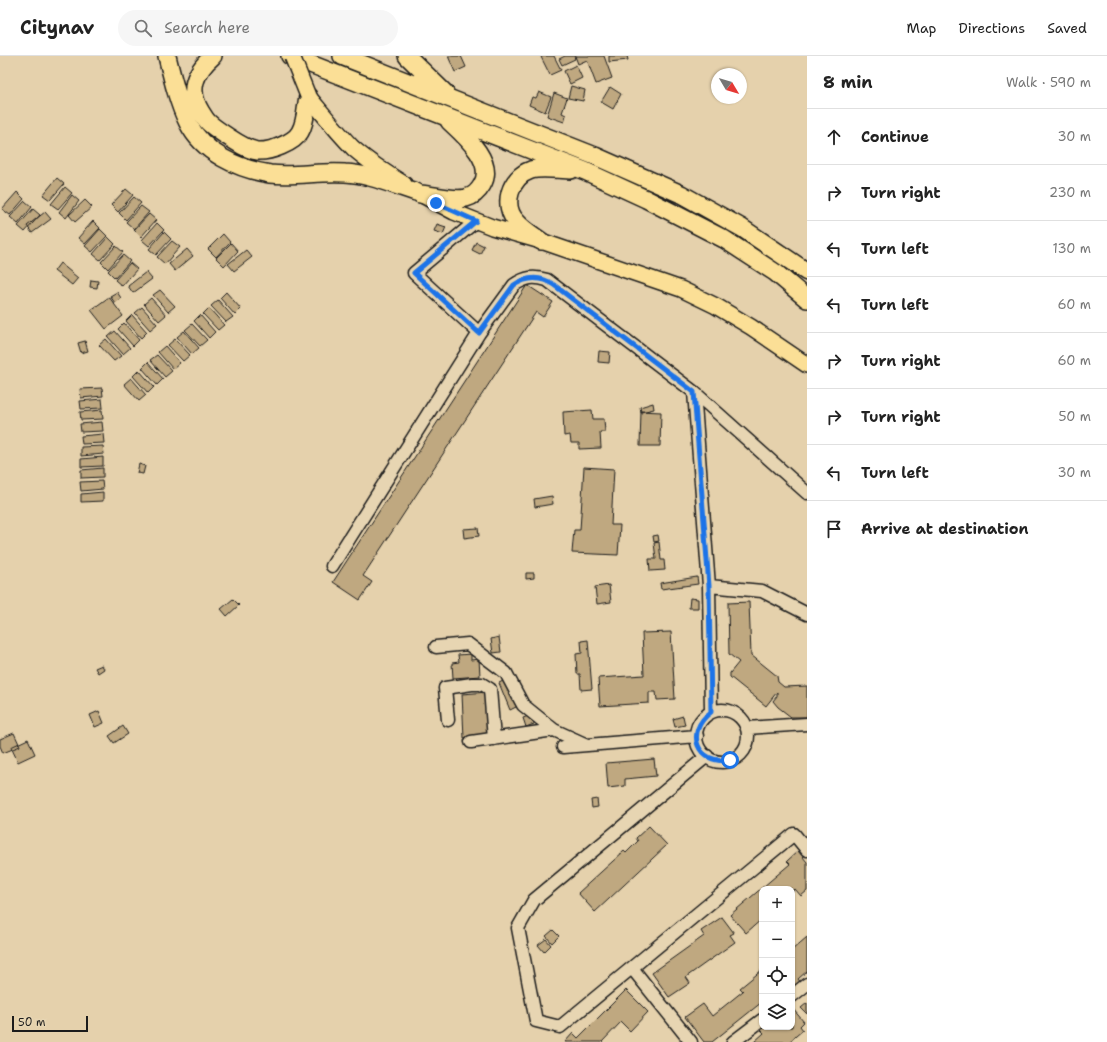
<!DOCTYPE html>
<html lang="en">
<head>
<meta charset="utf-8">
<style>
  body { margin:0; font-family:"Shantell Sans",sans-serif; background:#f6f6f6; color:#222 }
  .controls { position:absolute; right:12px; bottom:12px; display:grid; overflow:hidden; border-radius:8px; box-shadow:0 1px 3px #0004 }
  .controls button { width:36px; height:36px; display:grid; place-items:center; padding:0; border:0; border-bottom:1px solid #e0e0e0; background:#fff; color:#222; font:20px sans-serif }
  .compass { position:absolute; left:711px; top:12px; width:36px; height:36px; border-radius:50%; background:#fff; box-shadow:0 1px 3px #0004; rotate:128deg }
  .scale { position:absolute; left:12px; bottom:10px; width:76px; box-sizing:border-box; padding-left:4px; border:2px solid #1c1c1c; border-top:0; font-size:11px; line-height:14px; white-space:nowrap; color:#1c1c1c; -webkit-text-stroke:3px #e7d5b2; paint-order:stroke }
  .stop { position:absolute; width:12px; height:12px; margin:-9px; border:3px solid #1a73e8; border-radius:50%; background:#fff }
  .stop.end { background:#1a73e8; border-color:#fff; box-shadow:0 1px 4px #0008 }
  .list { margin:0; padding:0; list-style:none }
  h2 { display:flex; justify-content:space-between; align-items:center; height:52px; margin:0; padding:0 16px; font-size:17px }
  h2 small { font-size:13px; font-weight:400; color:#767676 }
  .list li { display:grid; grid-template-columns:26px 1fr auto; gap:12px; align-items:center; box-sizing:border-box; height:56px; padding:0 16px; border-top:1px solid #e0e0e0 }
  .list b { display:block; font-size:15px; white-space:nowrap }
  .list em { font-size:13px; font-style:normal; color:#767676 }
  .icon { flex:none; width:22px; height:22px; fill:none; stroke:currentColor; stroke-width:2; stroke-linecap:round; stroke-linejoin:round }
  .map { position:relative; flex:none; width:807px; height:986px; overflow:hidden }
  header { display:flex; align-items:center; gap:24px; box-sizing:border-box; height:56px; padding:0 20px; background:#fff; border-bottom:1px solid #e0e0e0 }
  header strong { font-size:19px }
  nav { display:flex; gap:22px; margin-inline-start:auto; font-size:14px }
  .search { width:280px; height:36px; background:#f6f6f6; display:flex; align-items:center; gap:10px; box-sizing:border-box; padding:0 14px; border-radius:22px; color:#767676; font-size:15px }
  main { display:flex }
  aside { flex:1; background:#fff }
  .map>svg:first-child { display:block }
</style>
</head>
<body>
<header>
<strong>Citynav</strong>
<div class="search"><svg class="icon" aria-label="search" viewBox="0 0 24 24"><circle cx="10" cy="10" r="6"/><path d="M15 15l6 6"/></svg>Search here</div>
<nav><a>Map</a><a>Directions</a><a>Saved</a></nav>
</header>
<main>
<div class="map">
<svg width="807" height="986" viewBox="0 0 807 986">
  <rect width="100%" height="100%" fill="#e5d1ac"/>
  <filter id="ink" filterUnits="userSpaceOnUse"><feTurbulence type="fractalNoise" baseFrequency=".025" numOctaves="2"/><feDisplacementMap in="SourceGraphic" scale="8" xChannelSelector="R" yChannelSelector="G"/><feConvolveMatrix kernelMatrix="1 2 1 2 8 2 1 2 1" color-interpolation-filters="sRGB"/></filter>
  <g filter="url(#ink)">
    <path fill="#bfa880" stroke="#1c1c1c" d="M448,0H461L466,11L455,16Z
      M543,0H554L561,14L550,19L541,1Z
      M565,0H574L575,3L562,9L559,3Z
      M575,0H604L612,22L596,28L587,4L578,8Z
      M609,0H627L628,4L609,6Z
      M576,9L582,22L570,28L564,15Z
      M571,30L585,34L583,45L568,42Z
      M610,31L621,38L613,53L601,46Z
      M539,36L551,41L545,56L529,49L532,41L536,42Z
      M554,37L567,42L562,57L566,59L564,66L547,60Z
      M57,122L64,128L50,144L43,139Z
      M65,131L72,137L58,153L51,148Z
      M126,133L133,139L118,156L111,149Z
      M17,136L24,143L10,159L2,153Z
      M72,139L79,145L66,162L59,156Z
      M134,141L141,147L126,164L119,157Z
      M85,144L92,151L75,166L69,159Z
      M25,145L32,151L18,168L10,161Z
      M141,150L149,156L134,173L126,166Z
      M33,153L40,159L25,176L18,170Z
      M45,156L51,163L32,177L27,170Z
      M149,158L156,164L141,181L134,174Z
      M93,165L100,172L85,188L78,182Z
      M157,167L164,174L149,190L142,184Z
      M437,168L446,171L443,178L434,175Z
      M100,173L107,180L92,196L85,190Z
      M164,176L171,183L156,199L149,193Z
      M223,178L230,186L216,201L208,193Z
      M108,181L115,188L100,204L93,198Z
      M172,185L180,191L165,208L157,201Z
      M476,186L484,190L480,198L472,194Z
      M231,187L238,195L224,210L216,202Z
      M116,190L123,196L108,213L101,206Z
      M187,193L193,200L175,215L169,208Z
      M246,194L252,201L234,215L228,208Z
      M123,199L130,205L115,222L108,215Z
      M60,207L78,222L72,229L54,215Z
      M130,207L137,213L122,230L115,224Z
      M146,216L152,223L133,237L128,230Z
      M91,224L98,225L97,232L90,231Z
      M527,229L553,246L543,261L536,256L363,520L372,526L360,544L333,526Z
      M160,234L175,250L168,256L153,239Z
      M117,236L121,242L115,247L110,240Z
      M226,236L241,253L235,259L220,242Z
      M109,241L123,260L106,273L91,254Z
      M151,242L166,259L159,265L144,248Z
      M218,244L233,261L226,266L211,250Z
      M142,251L157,268L150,274L135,257Z
      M209,252L224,269L218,274L203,258Z
      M132,259L147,276L141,282L126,265Z
      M200,259L215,276L209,282L194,265Z
      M124,267L139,284L133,290L118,273Z
      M192,268L207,284L200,290L185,274Z
      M115,275L130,292L123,298L108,281Z
      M184,275L199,292L192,298L177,281Z
      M106,283L121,300L114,305L99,289Z
      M175,283L190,299L183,305L168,289Z
      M85,285L88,295L81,297L78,287Z
      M165,290L180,307L173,313L158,296Z
      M599,295L610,296L609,307L598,306Z
      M157,299L172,315L165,321L150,304Z
      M148,306L163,323L157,329L142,312Z
      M139,314L154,331L148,337L133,320Z
      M131,322L146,339L139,345L124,328Z
      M102,332L103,340L81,342L80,333Z
      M102,343L103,352L81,353L80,345Z
      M653,347L654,353L641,356L640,351Z
      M102,354L103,363L81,364L80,356Z
      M592,354L593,363H604L605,376H600L601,392L579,393V387H571L570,379L564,380L563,356Z
      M641,355L661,356L660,390H640Z
      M102,366L103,375L81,376L80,368Z
      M103,378L104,387L82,388L81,380Z
      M103,390L104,398L81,400V391Z
      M103,401V410L81,411V403Z
      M139,408L145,410L143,418L137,417Z
      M584,411L614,413L611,469H620L618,499L572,497L574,474H580Z
      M103,412V421L81,422V414Z
      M102,425L103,433L81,435L80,426Z
      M103,436V445L81,446V438Z
      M552,440L553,448L535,451L534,443Z
      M478,472L479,480L464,482L463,473Z
      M658,479L659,485L654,486L653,480Z
      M659,486L661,504H664L665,514L650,515L649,503H656L654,487Z
      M526,517H534V522L526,523Z
      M697,521L698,528L661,533L660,527Z
      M609,529L611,546L597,548L595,531Z
      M690,542L698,543V552H689Z
      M233,543L239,549L227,560L221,553Z
      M749,546L751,599L777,620L778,626L784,631L807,630V661H791L778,651L773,645L777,640V636L766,650L730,621V617L739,606L729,598L728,547Z
      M671,576L675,643L657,644L656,636H649V647L600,650L598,622L644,619L642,577Z
      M499,581L501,596L493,597L491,583Z
      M588,584L592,633L581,634L580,618H577L576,598L582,597L581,585Z
      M471,598V604L479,603L480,620L453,622L452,607L459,606L458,599Z
      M102,609L104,613L98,617L95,612Z
      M507,623L518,650L510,654L499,627Z
      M488,636L490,680L464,682L462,638Z
      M99,655L104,667L95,671L90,659Z
      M531,659L534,668L526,671L523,662Z
      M683,660L685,669L675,671L673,663Z
      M123,670L128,678L114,687L109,680Z
      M14,677L20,690L3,697L0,690V683Z
      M28,683L35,698L18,706L11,691Z
      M654,703L656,720L625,723V730L608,732L606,707Z
      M597,743L598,751L592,752L591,744Z
      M649,770L667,789L595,856L578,837L624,795L626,797L638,785L636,782Z
      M798,795L807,806V835L801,840L795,833L792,837V833H762V863L746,877L730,859L790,808L787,805Z
      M722,861L734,877L730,879L735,886L686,921L690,927L669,941L652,917L704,880L701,875Z
      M553,874L559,880L552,887L546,880Z
      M807,881V915L798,923L802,928L792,933V894Z
      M546,883L551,889L544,896L538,889Z
      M762,914V946L712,986H704L685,961L703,948L712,960L743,935L740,932Z
      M626,934L648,956L630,975L621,966L602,986H565L573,977L578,982Z
      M807,947V958L801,952Z
      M792,952L804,966L800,970L803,974L789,986H754L764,977L761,974L765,971H792Z"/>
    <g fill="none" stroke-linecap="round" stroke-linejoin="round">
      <defs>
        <path id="minor" d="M476,165L414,217L479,277
          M694,336L709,530L711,656
          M332,510L479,277L514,229C526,221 534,220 547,224L694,336L807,437
          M709,530L762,535L807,558
          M436,591L468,588L506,617L523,649L554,674L587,689
          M696 680a26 26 0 1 1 52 0a26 26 0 1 1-52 0Z
          M448,664L445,632L472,628H482L490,633L494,683
          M747,672L807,668
          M471,686L554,674
          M563,691L697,680
          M707,700L534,844L518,872L536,965L560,971L794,778L807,794
          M632,912L691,986
          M792,940L807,928
          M733,986L762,964"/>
        <path id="major" d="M308,40C323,58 337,76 353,92C369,106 386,117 404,128
          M424,140L454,156L492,171L541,185L681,233L716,250L751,271L807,309"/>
        <path id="highway" d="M167,0C172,21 178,47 188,67C203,97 238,113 270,118C295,121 320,115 345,117C369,118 393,129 416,136
          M213,0C195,16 187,34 201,56C203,59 205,63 208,66C213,71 221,76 227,80C236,86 246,93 257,95C270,96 294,87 300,76C306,66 306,51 308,40
          M290,0L585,115L646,143L724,183L776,217L807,243
          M342,0L595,100L681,138L742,172L807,216
          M407,0L445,37
          M420,138C434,139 452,145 466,142C474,140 478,136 482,129C496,106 464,79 449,65
          M541,185C533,179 524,174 517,166C501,150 510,121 531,114C542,111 560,114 571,114"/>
      </defs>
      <use href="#minor" stroke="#1c1c1c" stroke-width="15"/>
      <use href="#major" stroke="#1c1c1c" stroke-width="18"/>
      <use href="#highway" stroke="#1c1c1c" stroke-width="20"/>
      <use href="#minor" stroke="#e7d5b2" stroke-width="12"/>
      <use href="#major" stroke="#fbdf96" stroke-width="15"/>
      <use href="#highway" stroke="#fbdf96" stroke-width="17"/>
      <defs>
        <path id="major-bridge" d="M292,0L308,40"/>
      </defs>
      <use href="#major-bridge" stroke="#1c1c1c" stroke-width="18" stroke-linecap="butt"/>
      <use href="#major-bridge" stroke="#fbdf96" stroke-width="15"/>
    </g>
  </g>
  <g fill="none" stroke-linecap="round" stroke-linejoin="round" filter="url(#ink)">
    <path stroke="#1a73e8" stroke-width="5" d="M436,147L476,165L414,217L479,277L514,229C528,220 541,220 554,229L694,336L709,530L711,656C684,676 697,709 730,704"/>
  </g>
</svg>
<div class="controls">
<button>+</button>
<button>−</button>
<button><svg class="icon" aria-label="locate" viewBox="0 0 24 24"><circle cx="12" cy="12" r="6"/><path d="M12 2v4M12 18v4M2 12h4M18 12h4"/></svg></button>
<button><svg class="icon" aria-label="layers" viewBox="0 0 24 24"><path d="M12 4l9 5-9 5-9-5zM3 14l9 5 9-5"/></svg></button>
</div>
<svg class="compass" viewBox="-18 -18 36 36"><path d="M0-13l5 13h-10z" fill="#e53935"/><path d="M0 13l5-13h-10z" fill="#767676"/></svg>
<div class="scale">50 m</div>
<div class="stop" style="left:730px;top:704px"></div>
<div class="stop end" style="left:436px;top:147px"></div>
</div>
<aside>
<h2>8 min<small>Walk · 590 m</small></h2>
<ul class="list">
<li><svg class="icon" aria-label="ahead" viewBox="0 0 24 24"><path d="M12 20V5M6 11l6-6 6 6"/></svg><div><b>Continue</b></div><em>30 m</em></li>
<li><svg class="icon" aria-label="right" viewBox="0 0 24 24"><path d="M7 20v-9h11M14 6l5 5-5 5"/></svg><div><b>Turn right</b></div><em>230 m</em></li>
<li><svg class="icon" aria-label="left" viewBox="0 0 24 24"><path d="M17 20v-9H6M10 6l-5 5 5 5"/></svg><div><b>Turn left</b></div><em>130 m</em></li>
<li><svg class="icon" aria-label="left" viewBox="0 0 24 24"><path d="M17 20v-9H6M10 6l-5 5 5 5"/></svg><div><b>Turn left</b></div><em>60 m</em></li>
<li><svg class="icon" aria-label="right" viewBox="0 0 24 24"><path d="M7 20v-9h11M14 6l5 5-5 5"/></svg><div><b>Turn right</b></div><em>60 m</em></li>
<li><svg class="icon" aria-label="right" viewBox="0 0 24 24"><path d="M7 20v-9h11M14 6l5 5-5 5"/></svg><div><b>Turn right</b></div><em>50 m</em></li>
<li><svg class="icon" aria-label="left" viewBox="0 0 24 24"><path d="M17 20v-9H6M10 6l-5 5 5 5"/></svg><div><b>Turn left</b></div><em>30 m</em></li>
<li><svg class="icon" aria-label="arrive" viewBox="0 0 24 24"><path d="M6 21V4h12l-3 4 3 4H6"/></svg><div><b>Arrive at destination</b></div></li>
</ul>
</aside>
</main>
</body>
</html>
